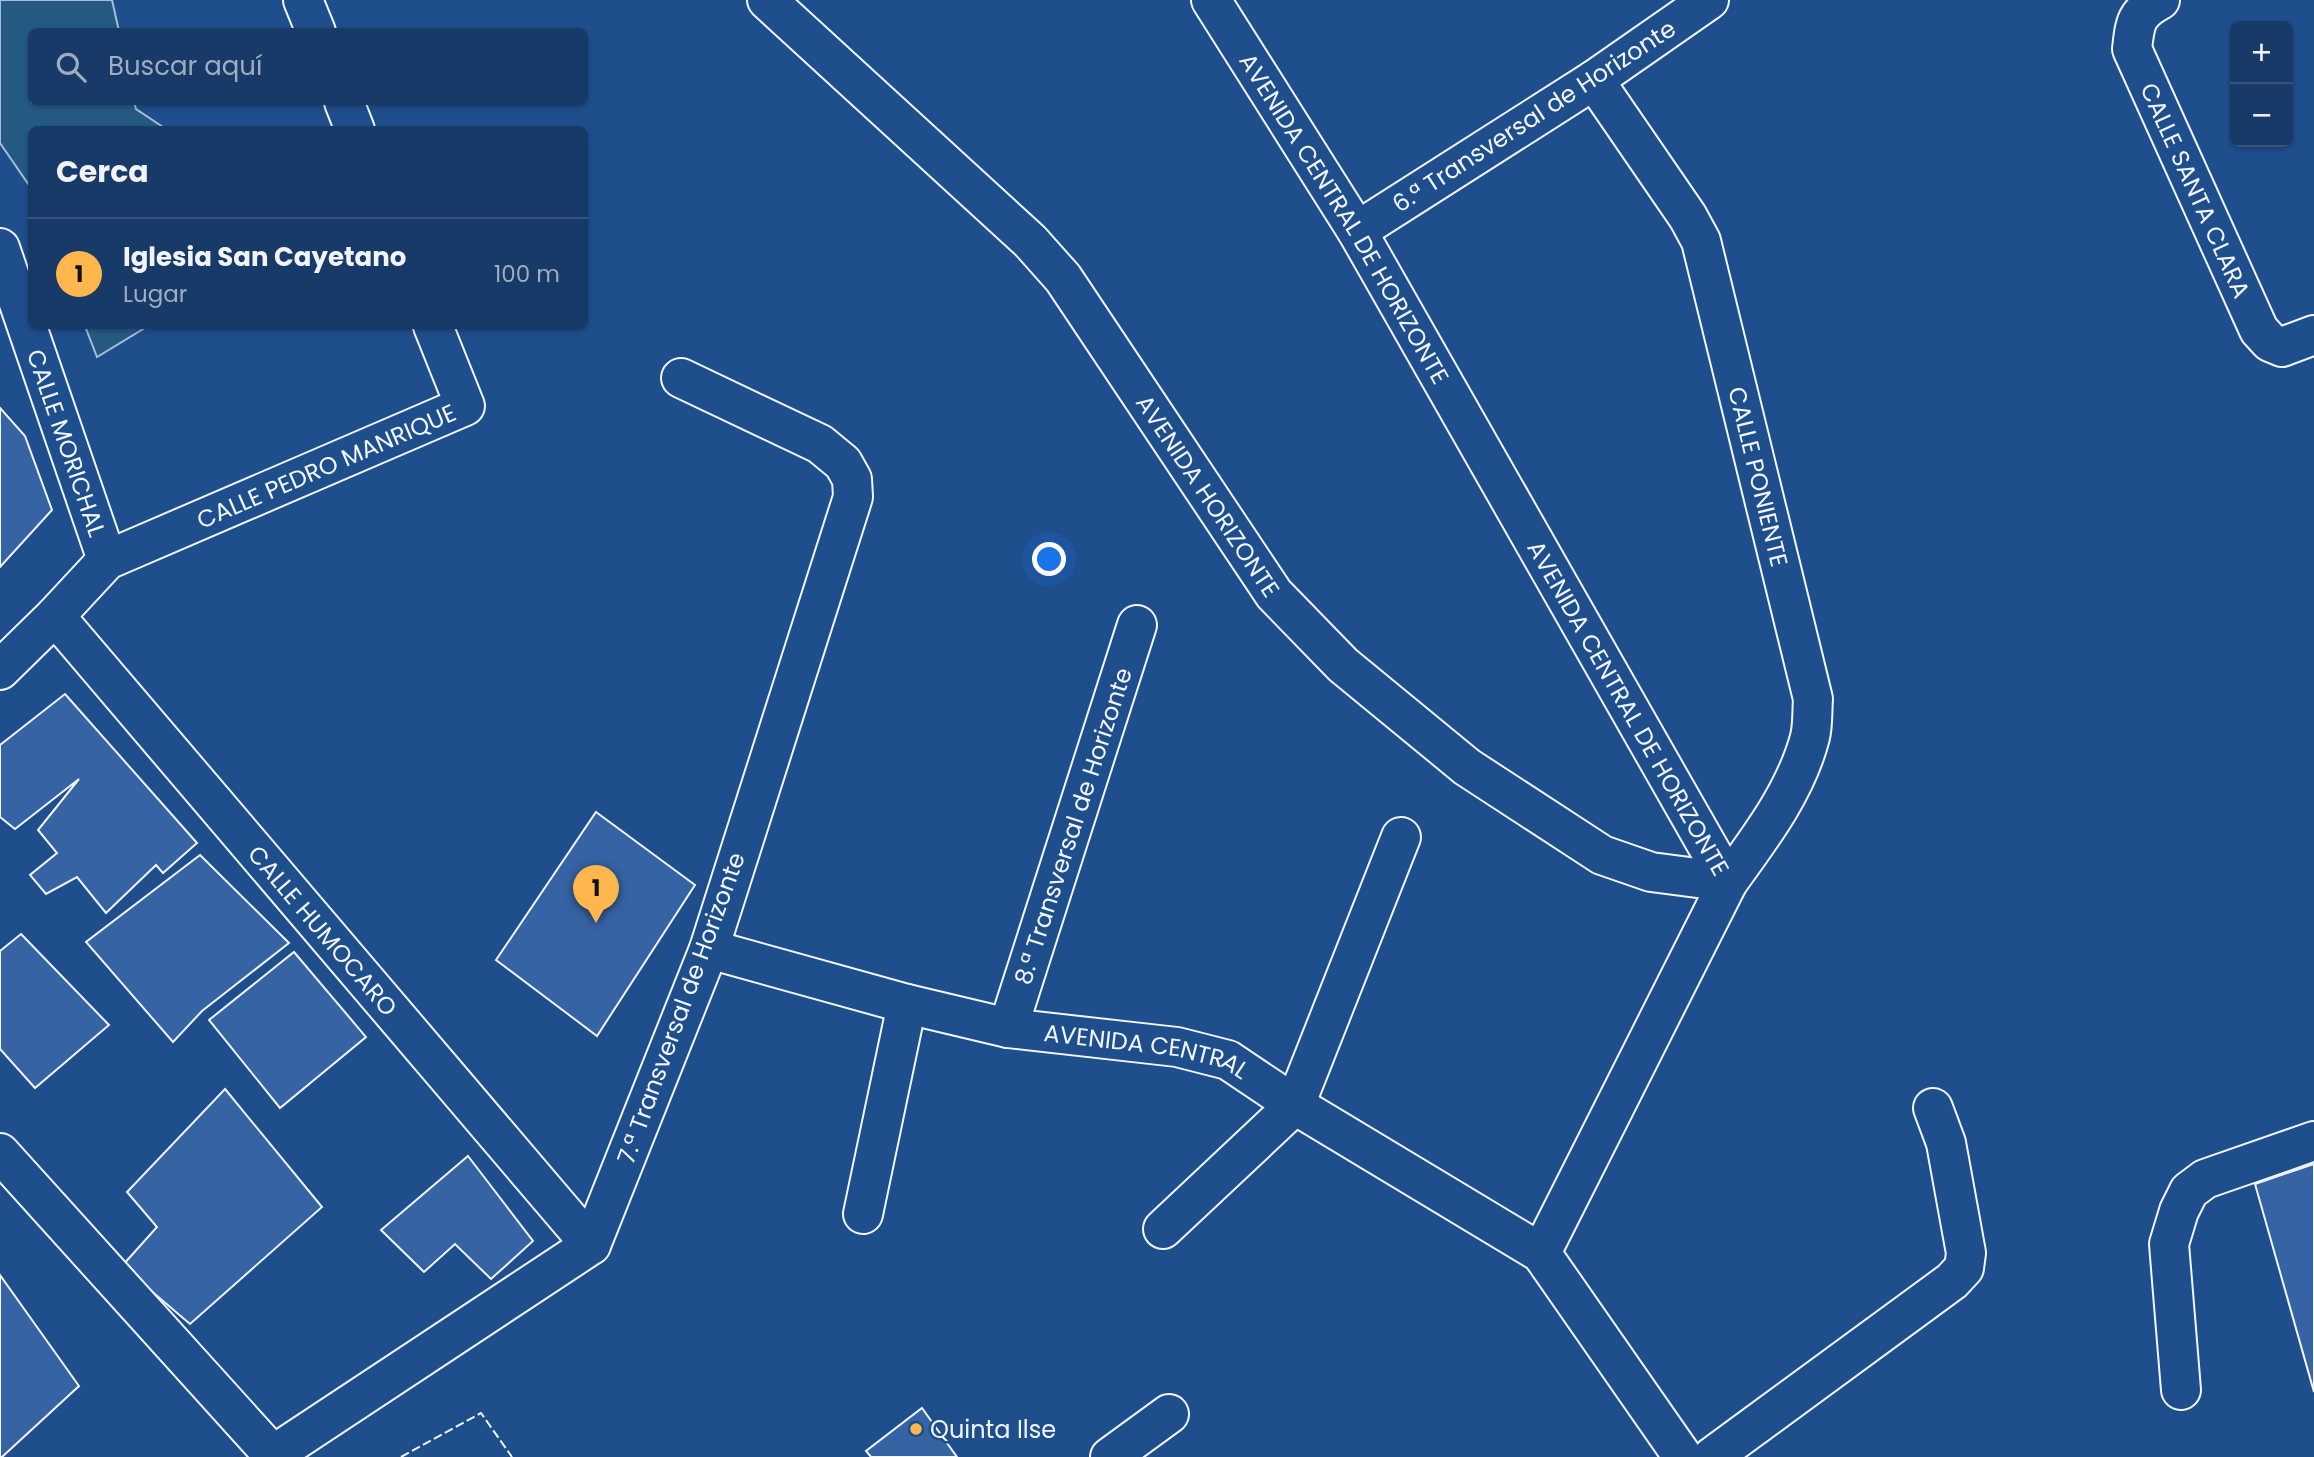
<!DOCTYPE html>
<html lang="es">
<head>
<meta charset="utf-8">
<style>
  body { margin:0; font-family:Poppins,sans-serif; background:#20416f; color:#f1f3f6 }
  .controls { position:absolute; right:21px; top:21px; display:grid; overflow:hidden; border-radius:10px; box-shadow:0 2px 5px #0004 }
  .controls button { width:63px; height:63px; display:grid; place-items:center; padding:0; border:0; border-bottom:2px solid #36547d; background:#173a69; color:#f1f3f6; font:35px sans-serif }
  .you { position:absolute; left:1050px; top:560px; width:24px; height:24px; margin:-18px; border:5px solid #fff; border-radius:50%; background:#1a73e8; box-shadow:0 0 0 10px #1a73e833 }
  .badge { display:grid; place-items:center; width:46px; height:46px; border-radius:50%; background:#ffb74d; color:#111; font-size:23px; font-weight:700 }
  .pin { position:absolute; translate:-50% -58px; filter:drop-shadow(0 2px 4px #0008) }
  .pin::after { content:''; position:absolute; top:37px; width:24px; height:21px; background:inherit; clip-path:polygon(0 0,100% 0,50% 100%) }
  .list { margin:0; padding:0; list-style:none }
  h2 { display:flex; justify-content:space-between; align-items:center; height:91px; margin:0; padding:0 28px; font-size:30px }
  h2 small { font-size:23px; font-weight:400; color:#9eadc0 }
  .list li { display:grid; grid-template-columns:46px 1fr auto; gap:21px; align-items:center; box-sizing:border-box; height:112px; padding:0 28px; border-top:2px solid #36547d }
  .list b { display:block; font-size:26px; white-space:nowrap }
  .list p { margin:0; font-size:23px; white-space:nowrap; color:#9eadc0 }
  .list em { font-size:23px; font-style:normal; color:#9eadc0 }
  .icon { flex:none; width:38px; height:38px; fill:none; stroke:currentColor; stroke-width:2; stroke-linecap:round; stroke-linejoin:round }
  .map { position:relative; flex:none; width:2314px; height:1457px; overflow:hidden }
  .search { position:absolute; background:#173a69; box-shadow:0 2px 5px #0004; left:28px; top:28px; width:560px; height:77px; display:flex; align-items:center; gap:18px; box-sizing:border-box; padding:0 24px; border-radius:10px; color:#9eadc0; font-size:26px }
  .panel { position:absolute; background:#173a69; box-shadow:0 2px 5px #0004; left:28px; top:126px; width:560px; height:203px; border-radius:10px }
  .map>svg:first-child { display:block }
</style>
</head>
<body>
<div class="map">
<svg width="2314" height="1457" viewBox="0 0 2314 1457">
  <rect width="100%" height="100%" fill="#1f4e8c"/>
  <path fill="#245a82" stroke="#a8bbd7" stroke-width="2" d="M0,0H112L119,31L32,32V102H134L136,109L166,129L32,130L31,188L0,143Z
    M85,326H148L97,357Z"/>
  <path fill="#3563a3" stroke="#f2f6ff" stroke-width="2" d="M0,408L25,436L52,510L0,567Z
    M65,694L197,843L163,873L156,865L106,913L77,877L46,894L30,875L57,853L38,830L79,779L15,829L0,817V745Z
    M596,812L695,885L597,1036L496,960Z
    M200,855L289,943L202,1011L173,1042L86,942Z
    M21,934L109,1025L35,1088L0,1049V951Z
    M294,952L366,1037L280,1108L209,1020Z
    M225,1089L322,1207L190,1324L122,1266L157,1227L127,1192Z
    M468,1156L533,1241L491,1279L455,1244L424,1272L381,1230Z
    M2314,1164V1392L2255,1184Z
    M0,1275L79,1386L2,1457H0Z
    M922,1408L957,1457H871L866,1451Z"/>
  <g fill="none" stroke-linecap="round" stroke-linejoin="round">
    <defs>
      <g id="minor">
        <path d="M303,0L316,32"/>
        <path id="s1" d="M767,0L1030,241L1063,278L1274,594L1343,665L1467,767L1602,855L1651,872L1728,882"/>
        <path id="s2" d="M1211,0L1357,231L1728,882"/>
        <path id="s3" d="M2160,0C2136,13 2135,22 2132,49L2259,330L2270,342L2282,347L2314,335"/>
        <path id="s4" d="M1594,80L1688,217L1701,241L1813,699C1812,711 1813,725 1810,737C1796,791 1760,838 1728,882L1541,1253L1683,1457"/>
        <path d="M344,102L355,130"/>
        <path d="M1357,231L1594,80L1709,0"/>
        <path id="s5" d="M0,248L107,560"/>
        <path id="s6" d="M55,616L591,1245"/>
        <path id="s7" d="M0,670L55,616L107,560L465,406L433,326"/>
        <path id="s8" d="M709,949L907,1004L1008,1028L1177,1047L1228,1060L1295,1105L1541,1253"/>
        <path d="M1008,1028L1137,625"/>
        <path d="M0,1153L273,1455L591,1245L709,949L853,497L852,479L843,463L820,444L681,378"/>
        <path d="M863,1214L907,1004"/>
        <path d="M1163,1229L1295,1105L1401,837"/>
        <path d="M2181,1390L2169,1244L2179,1211L2189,1191L2205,1179L2314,1141"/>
        <path d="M1110,1457L1169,1414"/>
        <path d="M1712,1457L1952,1281L1964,1268L1966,1253L1946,1143L1933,1108"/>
      </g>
    </defs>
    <use href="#minor" stroke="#f2f6ff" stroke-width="42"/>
    <use href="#minor" stroke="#1f4e8c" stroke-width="38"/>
    <path stroke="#f2f6ff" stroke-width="2" stroke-dasharray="9 3.5" stroke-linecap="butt" d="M401,1457L481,1413L512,1457"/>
  </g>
  <circle fill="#ffb74d" stroke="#1f4e8c" stroke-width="2.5" cx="916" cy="1429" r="7"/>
  <g text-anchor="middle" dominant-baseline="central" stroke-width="5" stroke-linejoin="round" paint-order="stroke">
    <g font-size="24" fill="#f2f6ff" stroke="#1f4e8c">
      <text transform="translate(1534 116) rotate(-33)">6.ª Transversal de Horizonte</text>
      <text stroke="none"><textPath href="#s3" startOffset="215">CALLE SANTA CLARA</textPath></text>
      <text stroke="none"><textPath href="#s2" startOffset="256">AVENIDA CENTRAL DE HORIZONTE</textPath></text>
      <text stroke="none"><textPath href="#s5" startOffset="206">CALLE MORICHAL</textPath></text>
      <text stroke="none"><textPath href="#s7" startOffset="392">CALLE PEDRO MANRIQUE</textPath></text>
      <text stroke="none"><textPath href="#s4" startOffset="436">CALLE PONIENTE</textPath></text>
      <text stroke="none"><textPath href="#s1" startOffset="668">AVENIDA HORIZONTE</textPath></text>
      <text stroke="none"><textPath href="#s2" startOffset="822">AVENIDA CENTRAL DE HORIZONTE</textPath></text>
      <text transform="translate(1073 826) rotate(-72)">8.ª Transversal de Horizonte</text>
      <text stroke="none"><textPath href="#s6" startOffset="413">CALLE HUMOCARO</textPath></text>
      <text transform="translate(681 1008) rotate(-70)">7.ª Transversal de Horizonte</text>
      <text stroke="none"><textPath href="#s8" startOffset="450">AVENIDA CENTRAL</textPath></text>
    </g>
    <g font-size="24" fill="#f2f6ff" stroke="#1f4e8c" text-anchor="start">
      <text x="930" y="1429">Quinta Ilse</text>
    </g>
  </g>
</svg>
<div class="controls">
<button>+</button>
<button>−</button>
</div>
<div class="you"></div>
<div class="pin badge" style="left:596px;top:923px">1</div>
<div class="search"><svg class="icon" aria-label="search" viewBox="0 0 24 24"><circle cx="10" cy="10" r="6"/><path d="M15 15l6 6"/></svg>Buscar aquí</div>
<section class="panel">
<h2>Cerca<small></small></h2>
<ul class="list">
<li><span class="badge">1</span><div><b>Iglesia San Cayetano</b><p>Lugar</p></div><em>100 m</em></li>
</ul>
</section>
</div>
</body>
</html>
